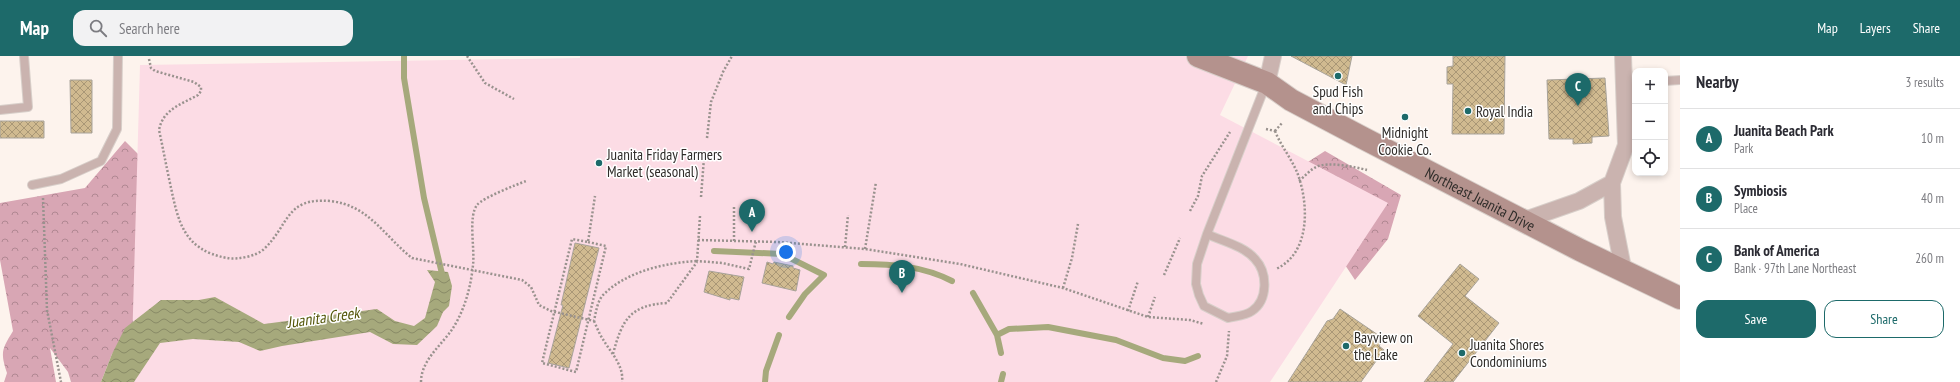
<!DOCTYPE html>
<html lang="en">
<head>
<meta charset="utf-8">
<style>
  body { margin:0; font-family:"PT Sans Narrow",sans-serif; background:#f2f2f3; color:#2b2b33 }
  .controls { position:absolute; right:12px; top:12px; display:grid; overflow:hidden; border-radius:8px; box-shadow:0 2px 6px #0003 }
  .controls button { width:36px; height:36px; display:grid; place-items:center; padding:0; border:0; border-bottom:1px solid #e1e1e2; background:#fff; color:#2b2b33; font:20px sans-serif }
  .you { position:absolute; left:786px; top:196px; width:14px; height:14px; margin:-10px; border:3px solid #fff; border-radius:50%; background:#1a73e8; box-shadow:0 0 0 6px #1a73e833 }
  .badge { display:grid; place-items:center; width:26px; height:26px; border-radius:50%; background:#1d6a6a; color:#fff; font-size:13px; font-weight:700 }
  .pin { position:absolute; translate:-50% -33px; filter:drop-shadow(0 1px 2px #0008) }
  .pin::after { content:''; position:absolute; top:21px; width:14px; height:12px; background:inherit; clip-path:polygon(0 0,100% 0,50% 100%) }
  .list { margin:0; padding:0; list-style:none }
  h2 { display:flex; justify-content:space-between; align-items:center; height:52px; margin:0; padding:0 16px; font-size:17px }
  h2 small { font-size:13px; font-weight:400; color:#7c7c81 }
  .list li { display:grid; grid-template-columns:26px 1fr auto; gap:12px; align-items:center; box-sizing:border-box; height:60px; padding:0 16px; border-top:1px solid #e1e1e2 }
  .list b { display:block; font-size:15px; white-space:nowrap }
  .list p { margin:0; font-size:13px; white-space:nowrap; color:#7c7c81 }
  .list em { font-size:13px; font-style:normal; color:#7c7c81 }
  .actions { display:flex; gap:8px; padding:12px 16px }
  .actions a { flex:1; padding:9px 0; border:1px solid #1d6a6a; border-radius:12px; text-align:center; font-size:14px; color:#1d6a6a }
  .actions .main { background:#1d6a6a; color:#fff }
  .icon { flex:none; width:22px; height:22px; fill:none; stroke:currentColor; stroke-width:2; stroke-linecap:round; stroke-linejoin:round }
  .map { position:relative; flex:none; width:1680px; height:326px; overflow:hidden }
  header { display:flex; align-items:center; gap:24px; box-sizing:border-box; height:56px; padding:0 20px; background:#1d6a6a; color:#fff }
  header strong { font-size:19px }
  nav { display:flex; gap:22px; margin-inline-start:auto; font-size:14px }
  .search { width:280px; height:36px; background:#f2f2f3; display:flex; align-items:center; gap:10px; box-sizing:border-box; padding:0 14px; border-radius:12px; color:#7c7c81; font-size:15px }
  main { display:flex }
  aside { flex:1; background:#fff }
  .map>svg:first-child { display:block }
</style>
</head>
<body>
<header>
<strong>Map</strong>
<div class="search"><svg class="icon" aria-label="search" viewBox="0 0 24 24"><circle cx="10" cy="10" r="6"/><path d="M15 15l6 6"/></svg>Search here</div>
<nav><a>Map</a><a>Layers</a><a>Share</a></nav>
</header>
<main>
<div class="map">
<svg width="1680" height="326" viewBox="0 0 1680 326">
  <defs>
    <pattern id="forest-crowns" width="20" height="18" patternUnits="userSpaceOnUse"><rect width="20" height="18" fill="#d8a6b4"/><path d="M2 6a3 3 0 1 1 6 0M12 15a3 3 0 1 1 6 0" fill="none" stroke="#b08792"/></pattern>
    <pattern id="water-waves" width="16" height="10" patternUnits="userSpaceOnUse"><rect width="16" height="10" fill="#a6a97c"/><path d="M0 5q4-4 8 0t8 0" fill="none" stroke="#888a66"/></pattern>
    <pattern id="building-cross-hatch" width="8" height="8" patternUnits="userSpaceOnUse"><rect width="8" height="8" fill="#d0ba90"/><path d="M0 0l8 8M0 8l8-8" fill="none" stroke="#a99776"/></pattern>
  </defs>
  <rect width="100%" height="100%" fill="#fdf3ed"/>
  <path fill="url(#forest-crowns)" d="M125,85L150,110L214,166L112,298L101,326H71L68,316L50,292L56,326H4L7,317C0,296 2,293 13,275L0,204V147L85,132Z
    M1325,95L1401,139L1388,183L1355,224L1316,165L1275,127Z"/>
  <path fill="#fcdce5" d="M580,0H1248L1220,59L1388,147L1270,326H131L140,9L580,2Z"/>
  <path fill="url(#water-waves)" d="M427,214L448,216L452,230L449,250L443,256L437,270L417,289L393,288L370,276L282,290L260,295L239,286L193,283L160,287L134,326H101L112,298L125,272L161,244H199L215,241L264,268L377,253L395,265L414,270L425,262L435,226Z"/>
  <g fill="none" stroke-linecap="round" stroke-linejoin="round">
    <path stroke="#a6a97c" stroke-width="6" d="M404,0V22L424,142L443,222
      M714,195L782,198L824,219L805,238L789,261
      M861,208C893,208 923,210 952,225
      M973,237L997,279L1001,297
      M997,279L1009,273L1048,271L1116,284L1163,302L1185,305L1198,300
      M765,326L766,315L779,279
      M1001,326L1003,318"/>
  </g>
  <path fill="url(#building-cross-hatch)" stroke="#a8a39a" d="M1291,0H1352L1346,29Z
    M1453,0H1505L1504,78H1452L1453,28H1447V11L1453,10Z
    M1605,22L1609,80L1592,81V87L1573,88V83H1549L1547,24Z
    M70,24H92V77H71Z
    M0,65H44V82H0Z
    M575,187L599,192L569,312L548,307L563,249H561Z
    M767,206L773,208L774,206L793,210V212L800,214L796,235L762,227Z
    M1460,208L1479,223L1465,240L1499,267L1453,326H1424L1453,288L1418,260Z
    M709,215L744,221L739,244L730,242V244L704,236Z
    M1340,253L1384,283L1379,290L1384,294L1361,326H1288L1327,265L1333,263Z"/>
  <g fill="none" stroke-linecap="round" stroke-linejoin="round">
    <defs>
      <path id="service" d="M1665,25L1680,24
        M0,54L28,51L24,0
        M32,129L61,123L101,105L117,73L118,0
        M1207,178C1222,185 1244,190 1255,203C1268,217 1268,244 1252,255C1245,260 1236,260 1228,262L1204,250L1199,239L1196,228L1197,208L1207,178L1266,28"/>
      <path id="minor" d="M1623,0L1626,89L1612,127L1613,161L1624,217
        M1267,27L1273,0
        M1522,165L1579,145L1612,127"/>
      <g id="secondary">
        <path id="s1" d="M1198,0L1267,27L1291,44L1363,82L1580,194L1680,242"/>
      </g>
    </defs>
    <use href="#service" stroke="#d8cfca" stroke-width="10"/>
    <use href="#minor" stroke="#d8cfca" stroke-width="18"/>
    <use href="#secondary" stroke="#d8cfca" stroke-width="24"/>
    <path stroke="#99928e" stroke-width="2.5" stroke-dasharray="2 2" stroke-linecap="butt" d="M467,0L485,27L514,43
      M149,3L151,12L155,15L194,26L201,31V35L198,39C182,48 163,53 159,74C163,92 166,109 170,127C178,165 183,194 227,202C237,204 257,200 264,193C289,170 285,141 330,145C369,149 384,180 412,202L522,224L531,231L539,249L551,255L594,265C596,256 597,246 603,239C627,215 665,207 697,205
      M1266,73L1275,75
      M1275,75C1281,90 1291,102 1297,116C1309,147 1311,197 1276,213
      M1275,75L1282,67
      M707,82L711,46L723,16L732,0
      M1299,125C1305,120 1310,114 1316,111C1328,105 1355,111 1367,114
      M701,141L704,102
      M43,142L47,254L61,326
      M734,151V185
      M1190,155L1198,140L1202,120L1230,76
      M700,160L697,205L722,207L749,213L756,185
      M698,184L778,186L865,193L960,208L1063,232L1148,261L1190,264L1204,268
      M588,186L606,190L576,316L542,307L572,183L588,186L595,140
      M845,191L848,159
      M865,193L876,126
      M1164,219L1180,182
      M1063,232L1072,202L1078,168
      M1128,255L1138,225
      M1148,261L1155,241
      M594,265C597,272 600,279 604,285C612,298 624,310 622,326
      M613,298C622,264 630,249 667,247L697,206
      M421,326C421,304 442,289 453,272C465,253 471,230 473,209C475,193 468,161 477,149C484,141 516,129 526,125
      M1216,326L1227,300L1229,275"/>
    <use href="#service" stroke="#cab3af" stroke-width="8"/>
    <use href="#minor" stroke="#cab3af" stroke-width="16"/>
    <use href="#secondary" stroke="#b4928d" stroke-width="22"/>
  </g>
  <g fill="#1d6a6a" stroke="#fff" stroke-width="1.5">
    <circle cx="1338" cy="20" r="4"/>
    <circle cx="1468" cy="55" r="4"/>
    <circle cx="1405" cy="61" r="4"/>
    <circle cx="599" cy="107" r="4"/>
    <circle cx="1346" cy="290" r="4"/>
    <circle cx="1462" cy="297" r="4"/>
  </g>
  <g text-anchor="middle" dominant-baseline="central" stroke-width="3" stroke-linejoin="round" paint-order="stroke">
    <g font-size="15" fill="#2f2c29" stroke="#fff" text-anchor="start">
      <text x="1338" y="35" text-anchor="middle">Spud Fish<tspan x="1338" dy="17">and Chips</tspan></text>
      <text x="1476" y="55">Royal India</text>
      <text x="1405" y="76" text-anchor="middle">Midnight<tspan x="1405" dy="17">Cookie Co.</tspan></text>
      <text x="607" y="98">Juanita Friday Farmers<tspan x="607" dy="17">Market (seasonal)</tspan></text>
      <text x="1354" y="281">Bayview on<tspan x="1354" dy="17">the Lake</tspan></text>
      <text x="1470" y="288">Juanita Shores<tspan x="1470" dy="17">Condominiums</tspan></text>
    </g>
    <g font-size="15" fill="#2f2c29" stroke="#fff">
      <text stroke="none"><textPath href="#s1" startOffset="317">Northeast Juanita Drive</textPath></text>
    </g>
    <g font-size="16" font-style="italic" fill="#545609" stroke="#fff">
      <text transform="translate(323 261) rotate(-8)">Juanita Creek</text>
    </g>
  </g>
</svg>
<div class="controls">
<button>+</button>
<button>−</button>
<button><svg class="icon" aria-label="locate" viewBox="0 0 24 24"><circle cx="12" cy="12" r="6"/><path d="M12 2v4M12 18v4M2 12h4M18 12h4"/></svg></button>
</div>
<div class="you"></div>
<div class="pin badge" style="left:752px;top:176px">A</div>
<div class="pin badge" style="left:902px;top:237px">B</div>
<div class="pin badge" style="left:1578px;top:50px">C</div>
</div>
<aside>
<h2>Nearby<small>3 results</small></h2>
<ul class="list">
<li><span class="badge">A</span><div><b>Juanita Beach Park</b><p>Park</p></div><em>10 m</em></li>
<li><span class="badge">B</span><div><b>Symbiosis</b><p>Place</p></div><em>40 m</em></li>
<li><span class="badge">C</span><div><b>Bank of America</b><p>Bank · 97th Lane Northeast</p></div><em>260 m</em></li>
</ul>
<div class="actions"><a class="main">Save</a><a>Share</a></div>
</aside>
</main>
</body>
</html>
